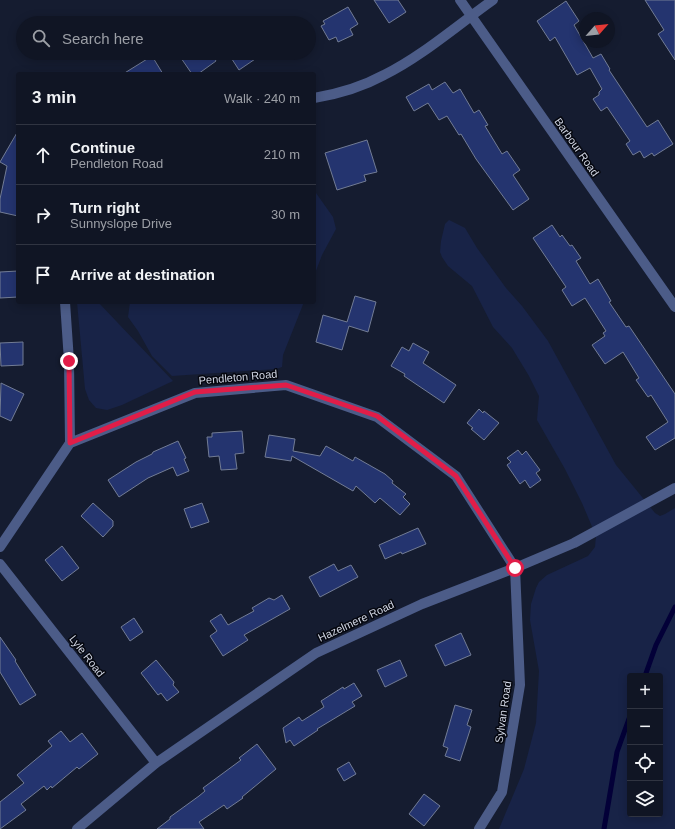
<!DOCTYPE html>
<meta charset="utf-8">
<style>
:root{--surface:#101524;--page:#1e2231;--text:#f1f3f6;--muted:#9c9fa6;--line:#303441}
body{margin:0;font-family:Helvetica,sans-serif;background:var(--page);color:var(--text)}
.controls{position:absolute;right:12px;bottom:12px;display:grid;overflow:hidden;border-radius:4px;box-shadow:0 2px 10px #0003}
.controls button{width:36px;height:36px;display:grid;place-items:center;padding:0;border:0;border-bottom:1px solid var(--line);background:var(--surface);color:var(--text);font:20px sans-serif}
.compass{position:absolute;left:579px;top:12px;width:36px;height:36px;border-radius:50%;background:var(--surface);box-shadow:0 2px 10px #0003;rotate:63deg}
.stop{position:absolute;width:12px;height:12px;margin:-9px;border:3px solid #e11d48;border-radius:50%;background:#fff}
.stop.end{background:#e11d48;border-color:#fff;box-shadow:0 1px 4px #0008}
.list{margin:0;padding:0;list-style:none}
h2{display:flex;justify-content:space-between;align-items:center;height:52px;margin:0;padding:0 16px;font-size:17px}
h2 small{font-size:13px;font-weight:400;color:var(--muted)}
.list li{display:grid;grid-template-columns:26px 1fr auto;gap:12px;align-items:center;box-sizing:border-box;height:60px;padding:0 16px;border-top:1px solid var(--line)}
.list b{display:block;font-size:15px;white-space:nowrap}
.list p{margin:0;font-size:13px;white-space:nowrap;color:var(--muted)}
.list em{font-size:13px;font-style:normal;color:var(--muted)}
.icon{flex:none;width:22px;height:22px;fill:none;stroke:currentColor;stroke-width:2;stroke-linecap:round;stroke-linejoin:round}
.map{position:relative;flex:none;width:675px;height:829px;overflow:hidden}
.search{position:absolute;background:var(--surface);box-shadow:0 2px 10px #0003;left:16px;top:16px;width:300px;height:44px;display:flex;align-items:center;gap:10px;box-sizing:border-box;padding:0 14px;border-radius:22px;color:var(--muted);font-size:15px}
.panel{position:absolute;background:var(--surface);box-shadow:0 2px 10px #0003;left:16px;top:72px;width:300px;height:232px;border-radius:4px}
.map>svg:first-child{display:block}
.green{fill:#182347;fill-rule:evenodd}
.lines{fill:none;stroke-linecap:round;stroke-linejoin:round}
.stream{stroke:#030038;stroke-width:5}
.building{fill:#24346f;stroke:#727c95}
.minor{stroke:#4c5c88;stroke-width:10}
.route{stroke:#e11d48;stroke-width:5}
.labels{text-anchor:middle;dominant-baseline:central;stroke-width:3;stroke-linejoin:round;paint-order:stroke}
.street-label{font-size:11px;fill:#d1d6e4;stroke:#05070f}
</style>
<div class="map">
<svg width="675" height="829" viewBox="0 0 675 829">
<rect width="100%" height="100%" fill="#151c30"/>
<path class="green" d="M314,184L316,193L333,217L336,229L322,255L314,276Z
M449,220L465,228L477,248L506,288L522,306L548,341L616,465L655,513L660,516L665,514L675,508V829H499L524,769L536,723L539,671L530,620L531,604L536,588L539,582L547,575L588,556L595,547L596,536L582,503L565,469L537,420L539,396L529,376L512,348L493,327L472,286L448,266L442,257L440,252L441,241L445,224ZM630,676H660V814H630Z
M77,302H98L173,381L122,405L107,410L96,408L89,400L85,389Z
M130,302H304L283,355L282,367L276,369L172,376L152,356L138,331L128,317Z"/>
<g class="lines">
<path class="stream" d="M645,676L656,645L675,607
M604,829L617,752L630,716"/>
</g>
<path class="building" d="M374,0H398L406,12L389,23Z
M645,0H675V60L658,34L664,30Z
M566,1L579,21L574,25L593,58L601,54L610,69L609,70L647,127L658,120L673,144L654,156L652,153L644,158L640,151L633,155L626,144L630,141L607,107L601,111L593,99L599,95V92L602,89L590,68L577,75L555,37L550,41L537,21Z
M348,7L358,24L350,29L353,35L338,42L336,37L329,40L321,26L325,24L323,21Z
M189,53H211L216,61L198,74H192L181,58Z
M228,53H264L239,70Z
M152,56L163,74H123Z
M445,82L453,93L460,89L474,113L479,110L488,125L485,126L502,154L507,151L520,170L513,175L529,199L513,210L476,159L461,134L459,135L447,116L439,120L428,103L414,111L406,97L429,84L432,90Z
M18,131V216L0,212V199L7,166L0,162Z
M367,140L377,172L364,175L366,181L337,190L325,153Z
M552,225L560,237L562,235L570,246L572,245L581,258L576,261L590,284L598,279L611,301L609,302L626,327L629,326L675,394V438L655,450L646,437L668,422L651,395L648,397L636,380L639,378L623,352L605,364L592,345L605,336L603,333L606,331L585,298L572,306L562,290L566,287L533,238Z
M18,271V297L0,298V272Z
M355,296L376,302L368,332L349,326L342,350L316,342L323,315L347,322Z
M23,342V365L1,366L0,343Z
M413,343L429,352L423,363L456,385L444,403L404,376L405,374L391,366L402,347L409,351Z
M1,383L24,394L11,421L0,416Z
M479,409L483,413L484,411L499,423L484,440L471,429L473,428L467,423Z
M242,431L244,453L235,454L237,469L221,470L219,456L209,457L207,437H212V433Z
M269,435L295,439L293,451L320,456L326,446L353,461L355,457L385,474L393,481L392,483L406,494L403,497L410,504L400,515L380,498L375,503L356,486L353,491L292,456L291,461L265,457Z
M178,441L186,458L184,459L189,471L177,476L173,467L148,478L119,497L108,480L136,462L152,454L153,452Z
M518,450L522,455L526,451L540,470L536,473L541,480L530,488L525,480L520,484L507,465L511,462L507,458Z
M93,503L113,521V526L103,537L81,516Z
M202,503L209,522L191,528L184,509Z
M418,528L426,544L402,554L401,552L385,559L379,545Z
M62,546L79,568L62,581L45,560Z
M334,564L338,571L351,565L358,577L320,597L309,577Z
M282,595L290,609L244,635L248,640L223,656L210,636L217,631L210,621L221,614L228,625L254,611L252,608L269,598L274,600Z
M134,618L143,632L130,641L121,627Z
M461,633L471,655L445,666L435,645Z
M0,637L16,660L15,661L36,695L20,705L0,672Z
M156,660L174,682L173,685L179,692L167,701L161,693L158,695L141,673Z
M400,660L407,676L385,687L377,670Z
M354,683L362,696L352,702L355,706L317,729L318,730L294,746L290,740L286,743L283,728L299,717L302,721L324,707L321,701L343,687L344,689Z
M455,705L472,710L467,725L471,727L460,761L445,756L448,748L443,746Z
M61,731L70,742L82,733L98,754L79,769L77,767L52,788L51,786L47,790L44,786L21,804L26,810L0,829V802L24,783L17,775L52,746L48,741Z
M257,744L276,769L242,797L243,798L227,809L224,805L199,822L204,829H157L170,819V817L199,796L205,791L203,788L241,760L239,758Z
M349,762L356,774L344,781L337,769Z
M424,794L440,806L424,826L409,814Z"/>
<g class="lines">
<path class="minor" d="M460,0L675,307
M314,98C338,94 362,87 384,75C421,57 459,24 493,0
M65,302L69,361L70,443
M0,547L70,443L195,393L286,385L377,417L456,476L515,568L520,685L502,792L479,829
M0,564L156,763
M77,829L156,763L316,653L422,604L515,568L574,543L675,488"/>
</g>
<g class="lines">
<path class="route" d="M69,361L70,443L195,392L286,385L377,416L456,476L515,568"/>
</g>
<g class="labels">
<g class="street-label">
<text transform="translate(577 147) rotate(55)">Barbour Road</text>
<text transform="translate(238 377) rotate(-5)">Pendleton Road</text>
<text transform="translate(356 621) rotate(-25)">Hazelmere Road</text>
<text transform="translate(87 656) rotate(52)">Lyle Road</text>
<text transform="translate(503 712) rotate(-82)">Sylvan Road</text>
</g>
</g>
</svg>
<div class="controls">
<button>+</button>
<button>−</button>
<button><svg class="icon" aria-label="locate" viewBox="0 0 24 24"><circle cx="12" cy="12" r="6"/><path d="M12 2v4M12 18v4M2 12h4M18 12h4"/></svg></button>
<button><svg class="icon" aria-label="layers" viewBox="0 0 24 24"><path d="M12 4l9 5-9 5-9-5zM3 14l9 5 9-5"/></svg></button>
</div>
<svg class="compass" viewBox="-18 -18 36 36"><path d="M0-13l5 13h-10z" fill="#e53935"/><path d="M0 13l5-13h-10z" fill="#9c9fa6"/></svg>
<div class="stop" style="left:515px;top:568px"></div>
<div class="stop end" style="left:69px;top:361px"></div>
<div class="search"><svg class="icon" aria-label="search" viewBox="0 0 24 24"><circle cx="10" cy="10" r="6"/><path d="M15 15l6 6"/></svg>Search here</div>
<section class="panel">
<h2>3 min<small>Walk · 240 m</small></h2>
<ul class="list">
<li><svg class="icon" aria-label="ahead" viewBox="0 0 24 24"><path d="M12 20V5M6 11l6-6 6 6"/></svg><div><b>Continue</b><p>Pendleton Road</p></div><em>210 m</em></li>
<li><svg class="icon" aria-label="right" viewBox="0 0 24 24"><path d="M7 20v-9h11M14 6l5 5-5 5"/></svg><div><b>Turn right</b><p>Sunnyslope Drive</p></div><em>30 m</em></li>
<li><svg class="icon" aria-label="arrive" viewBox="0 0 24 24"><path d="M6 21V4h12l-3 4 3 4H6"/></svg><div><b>Arrive at destination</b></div></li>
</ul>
</section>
</div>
